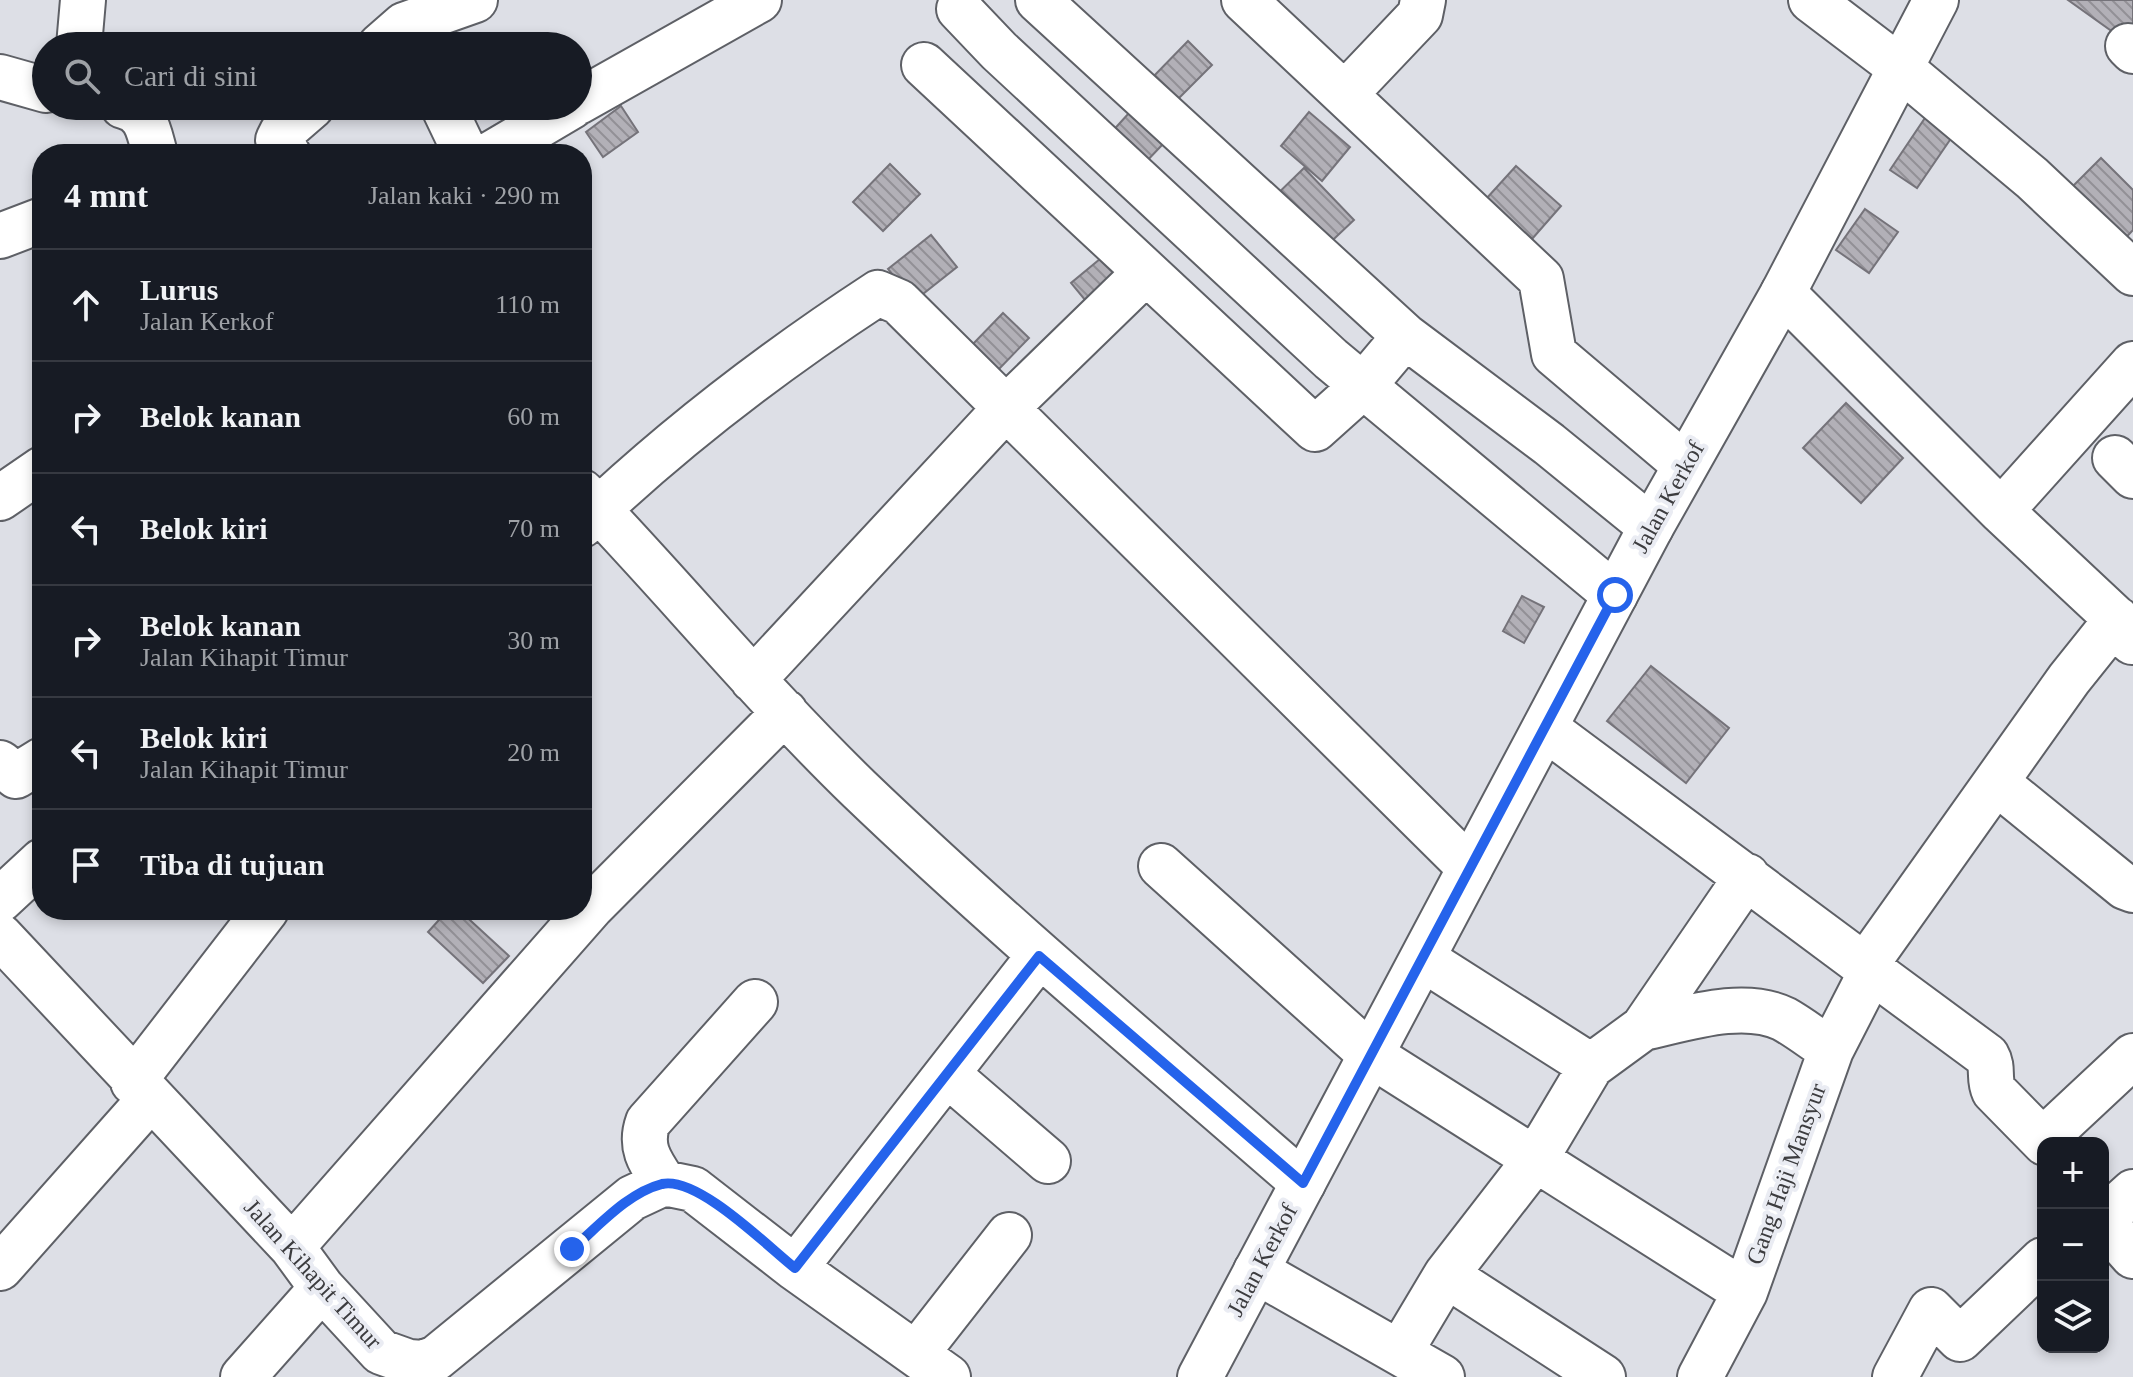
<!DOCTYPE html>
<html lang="id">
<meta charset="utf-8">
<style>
:root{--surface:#171b24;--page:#20242c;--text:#f1f3f6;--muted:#9ea1a6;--line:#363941}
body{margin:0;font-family:Georgia,serif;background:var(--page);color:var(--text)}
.controls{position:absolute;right:24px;bottom:24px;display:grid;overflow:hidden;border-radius:16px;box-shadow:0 4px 12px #0003}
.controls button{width:72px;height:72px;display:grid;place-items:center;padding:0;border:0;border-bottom:2px solid var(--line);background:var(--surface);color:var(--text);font:40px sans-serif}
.stop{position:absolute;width:24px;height:24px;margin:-18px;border:6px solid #2563eb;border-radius:50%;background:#fff}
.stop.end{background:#2563eb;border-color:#fff;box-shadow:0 2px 8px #0008}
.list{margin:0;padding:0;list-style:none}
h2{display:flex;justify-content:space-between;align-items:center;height:104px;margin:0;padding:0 32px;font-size:34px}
h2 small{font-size:26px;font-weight:400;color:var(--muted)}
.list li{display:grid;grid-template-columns:52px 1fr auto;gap:24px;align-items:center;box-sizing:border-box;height:112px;padding:0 32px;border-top:2px solid var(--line)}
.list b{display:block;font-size:30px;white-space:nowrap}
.list p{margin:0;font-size:26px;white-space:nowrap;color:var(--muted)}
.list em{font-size:26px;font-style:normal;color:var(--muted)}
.icon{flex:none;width:44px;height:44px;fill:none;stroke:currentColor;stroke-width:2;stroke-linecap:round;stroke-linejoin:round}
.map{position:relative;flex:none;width:2133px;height:1377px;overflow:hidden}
.search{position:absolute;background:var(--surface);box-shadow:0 4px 12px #0003;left:32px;top:32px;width:560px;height:88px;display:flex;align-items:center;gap:20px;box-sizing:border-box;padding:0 28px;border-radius:44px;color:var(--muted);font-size:30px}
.panel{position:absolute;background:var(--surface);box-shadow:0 4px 12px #0003;left:32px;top:144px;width:560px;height:776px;border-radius:32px}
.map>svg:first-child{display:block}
.building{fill:url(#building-back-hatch);stroke:#75737a;stroke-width:2}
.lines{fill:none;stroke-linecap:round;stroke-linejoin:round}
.minor-casing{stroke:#5e6066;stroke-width:48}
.major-casing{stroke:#5e6066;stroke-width:48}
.minor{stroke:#fff;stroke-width:44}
.major{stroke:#fff;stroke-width:44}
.route{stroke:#2563eb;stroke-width:10}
.labels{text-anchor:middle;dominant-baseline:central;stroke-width:8;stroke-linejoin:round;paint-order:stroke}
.street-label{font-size:24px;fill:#3c3c3f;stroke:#eaecf3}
</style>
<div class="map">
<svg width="2133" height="1377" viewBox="0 0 2133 1377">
<defs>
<pattern id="building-back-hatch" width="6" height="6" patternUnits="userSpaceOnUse" patternTransform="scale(2)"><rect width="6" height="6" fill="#b2b0b7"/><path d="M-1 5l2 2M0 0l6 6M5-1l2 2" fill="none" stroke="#929096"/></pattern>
</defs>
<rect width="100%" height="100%" fill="#dddfe6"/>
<path class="building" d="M2068,0H2133V33L2127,42Z
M1188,41L1212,65L1173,104L1149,81Z
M621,106L638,132L603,157L586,132Z
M1309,112L1350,147L1322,181L1281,146Z
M1129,113L1163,144L1142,166L1109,135Z
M1927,115L1954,134L1917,188L1890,170Z
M2101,158L2133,190V230L2116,248L2063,196Z
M890,164L920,194L883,231L853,202Z
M1516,166L1561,206L1532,239L1486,199Z
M1304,168L1354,220L1319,253L1269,202Z
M1865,209L1898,232L1869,273L1836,250Z
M931,235L957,267L914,301L888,269Z
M1106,254L1129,284L1095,312L1071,283Z
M1003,313L1029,338L997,371L971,346Z
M1846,403L1903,458L1861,503L1803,448Z
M1522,596L1544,607L1524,643L1503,631Z
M1651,666L1729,728L1686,783L1607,721Z
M448,910H459L509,956L483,983L428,932Z"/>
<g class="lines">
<g class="minor-casing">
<path id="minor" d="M1038,0L1405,336L1549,444L1651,527
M1244,0L1541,279L1554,354L1685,465
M1811,0L1898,66L2032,178L2133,273
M959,9L999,51L1331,359L1615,595
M79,46L83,0
M380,46L404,25L475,0
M2128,46L2133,51
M924,65L1315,429L1363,386L1405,336
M0,77L46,90
M1345,94L1420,15L1423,0
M578,102L759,0
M123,106C147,111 149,133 155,154
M443,106L466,154
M288,154L278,140L282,132L312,106
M491,154L572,106
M0,236L42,220
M1783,293L2001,511L2126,628L2132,642
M2115,458L2133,476
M582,492C676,590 762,695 859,789C1002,926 1154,1053 1303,1183
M0,498L42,469
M2001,511L2133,364
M582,525C672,439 774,361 878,293L899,302L1470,868
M753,680L1004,410L1146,272
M1545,728L1865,966
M0,763L16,776L42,760
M1997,783L2125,887L2133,890
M1161,866L1371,1055L1745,1292
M0,900L42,861
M0,936L292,1247L322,1288L381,1352L409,1362L423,1363L436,1358L632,1198L664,1183L693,1189L795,1268L948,1377
M1423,959L1591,1066
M1643,1028C1685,1019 1743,999 1784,1019C1800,1028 1815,1040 1831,1050
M947,1074L1048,1161
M133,1082L266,910
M2043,1140L2133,1056
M2045,1143L1994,1091C1988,1078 1994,1068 1987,1056L1865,966L2069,679L2117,619
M664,1183C650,1162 639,1147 648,1122L755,1002
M2103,1219L2133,1192
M2103,1222L2133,1256
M292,1247L592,906L785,712
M0,1268L150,1099
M795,1268L1039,956
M1256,1271L1442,1377
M1446,1275L1535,1160L1591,1066L1643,1028L1747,876
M1400,1352L1446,1275L1603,1377
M916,1354L1009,1235
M243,1377L322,1288
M1700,1377L1745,1292L1831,1050L1872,970
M1895,1377L1931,1310L1960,1339L2043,1260"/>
</g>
<g class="major-casing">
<path id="major" d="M1200,1377L1651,527L1783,293L1936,0"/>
</g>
<use href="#minor" class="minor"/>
<use href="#major" class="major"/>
</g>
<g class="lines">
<path class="route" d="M572,1249C598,1227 627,1193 662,1184C698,1176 767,1246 795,1268L1039,956L1303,1183L1615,595"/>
</g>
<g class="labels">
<g class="street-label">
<text transform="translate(1668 497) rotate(-61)">Jalan Kerkof</text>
<text transform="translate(1786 1174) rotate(-70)">Gang Haji Mansyur</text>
<text transform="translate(1262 1260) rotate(-62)">Jalan Kerkof</text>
<text transform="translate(313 1274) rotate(48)">Jalan Kihapit Timur</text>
</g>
</g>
</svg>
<div class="controls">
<button>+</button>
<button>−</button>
<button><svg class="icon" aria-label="layers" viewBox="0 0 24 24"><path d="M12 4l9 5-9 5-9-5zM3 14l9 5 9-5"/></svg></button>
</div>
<div class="stop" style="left:1615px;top:595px"></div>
<div class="stop end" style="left:572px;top:1249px"></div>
<div class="search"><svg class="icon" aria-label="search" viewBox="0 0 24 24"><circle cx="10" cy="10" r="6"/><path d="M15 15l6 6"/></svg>Cari di sini</div>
<section class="panel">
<h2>4 mnt<small>Jalan kaki · 290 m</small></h2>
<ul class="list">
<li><svg class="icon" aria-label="ahead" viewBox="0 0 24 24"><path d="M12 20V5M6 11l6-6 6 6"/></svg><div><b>Lurus</b><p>Jalan Kerkof</p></div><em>110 m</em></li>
<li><svg class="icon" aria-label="right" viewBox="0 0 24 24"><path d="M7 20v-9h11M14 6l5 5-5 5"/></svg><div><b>Belok kanan</b></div><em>60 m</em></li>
<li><svg class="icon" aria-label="left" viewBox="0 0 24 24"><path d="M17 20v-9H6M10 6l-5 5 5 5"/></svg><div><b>Belok kiri</b></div><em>70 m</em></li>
<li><svg class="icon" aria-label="right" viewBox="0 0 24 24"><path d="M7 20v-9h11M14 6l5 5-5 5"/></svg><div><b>Belok kanan</b><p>Jalan Kihapit Timur</p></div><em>30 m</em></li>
<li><svg class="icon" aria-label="left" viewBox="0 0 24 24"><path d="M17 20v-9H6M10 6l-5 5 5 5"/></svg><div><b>Belok kiri</b><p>Jalan Kihapit Timur</p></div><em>20 m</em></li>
<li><svg class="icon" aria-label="arrive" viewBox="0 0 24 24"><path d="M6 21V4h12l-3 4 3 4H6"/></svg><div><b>Tiba di tujuan</b></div></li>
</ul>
</section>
</div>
